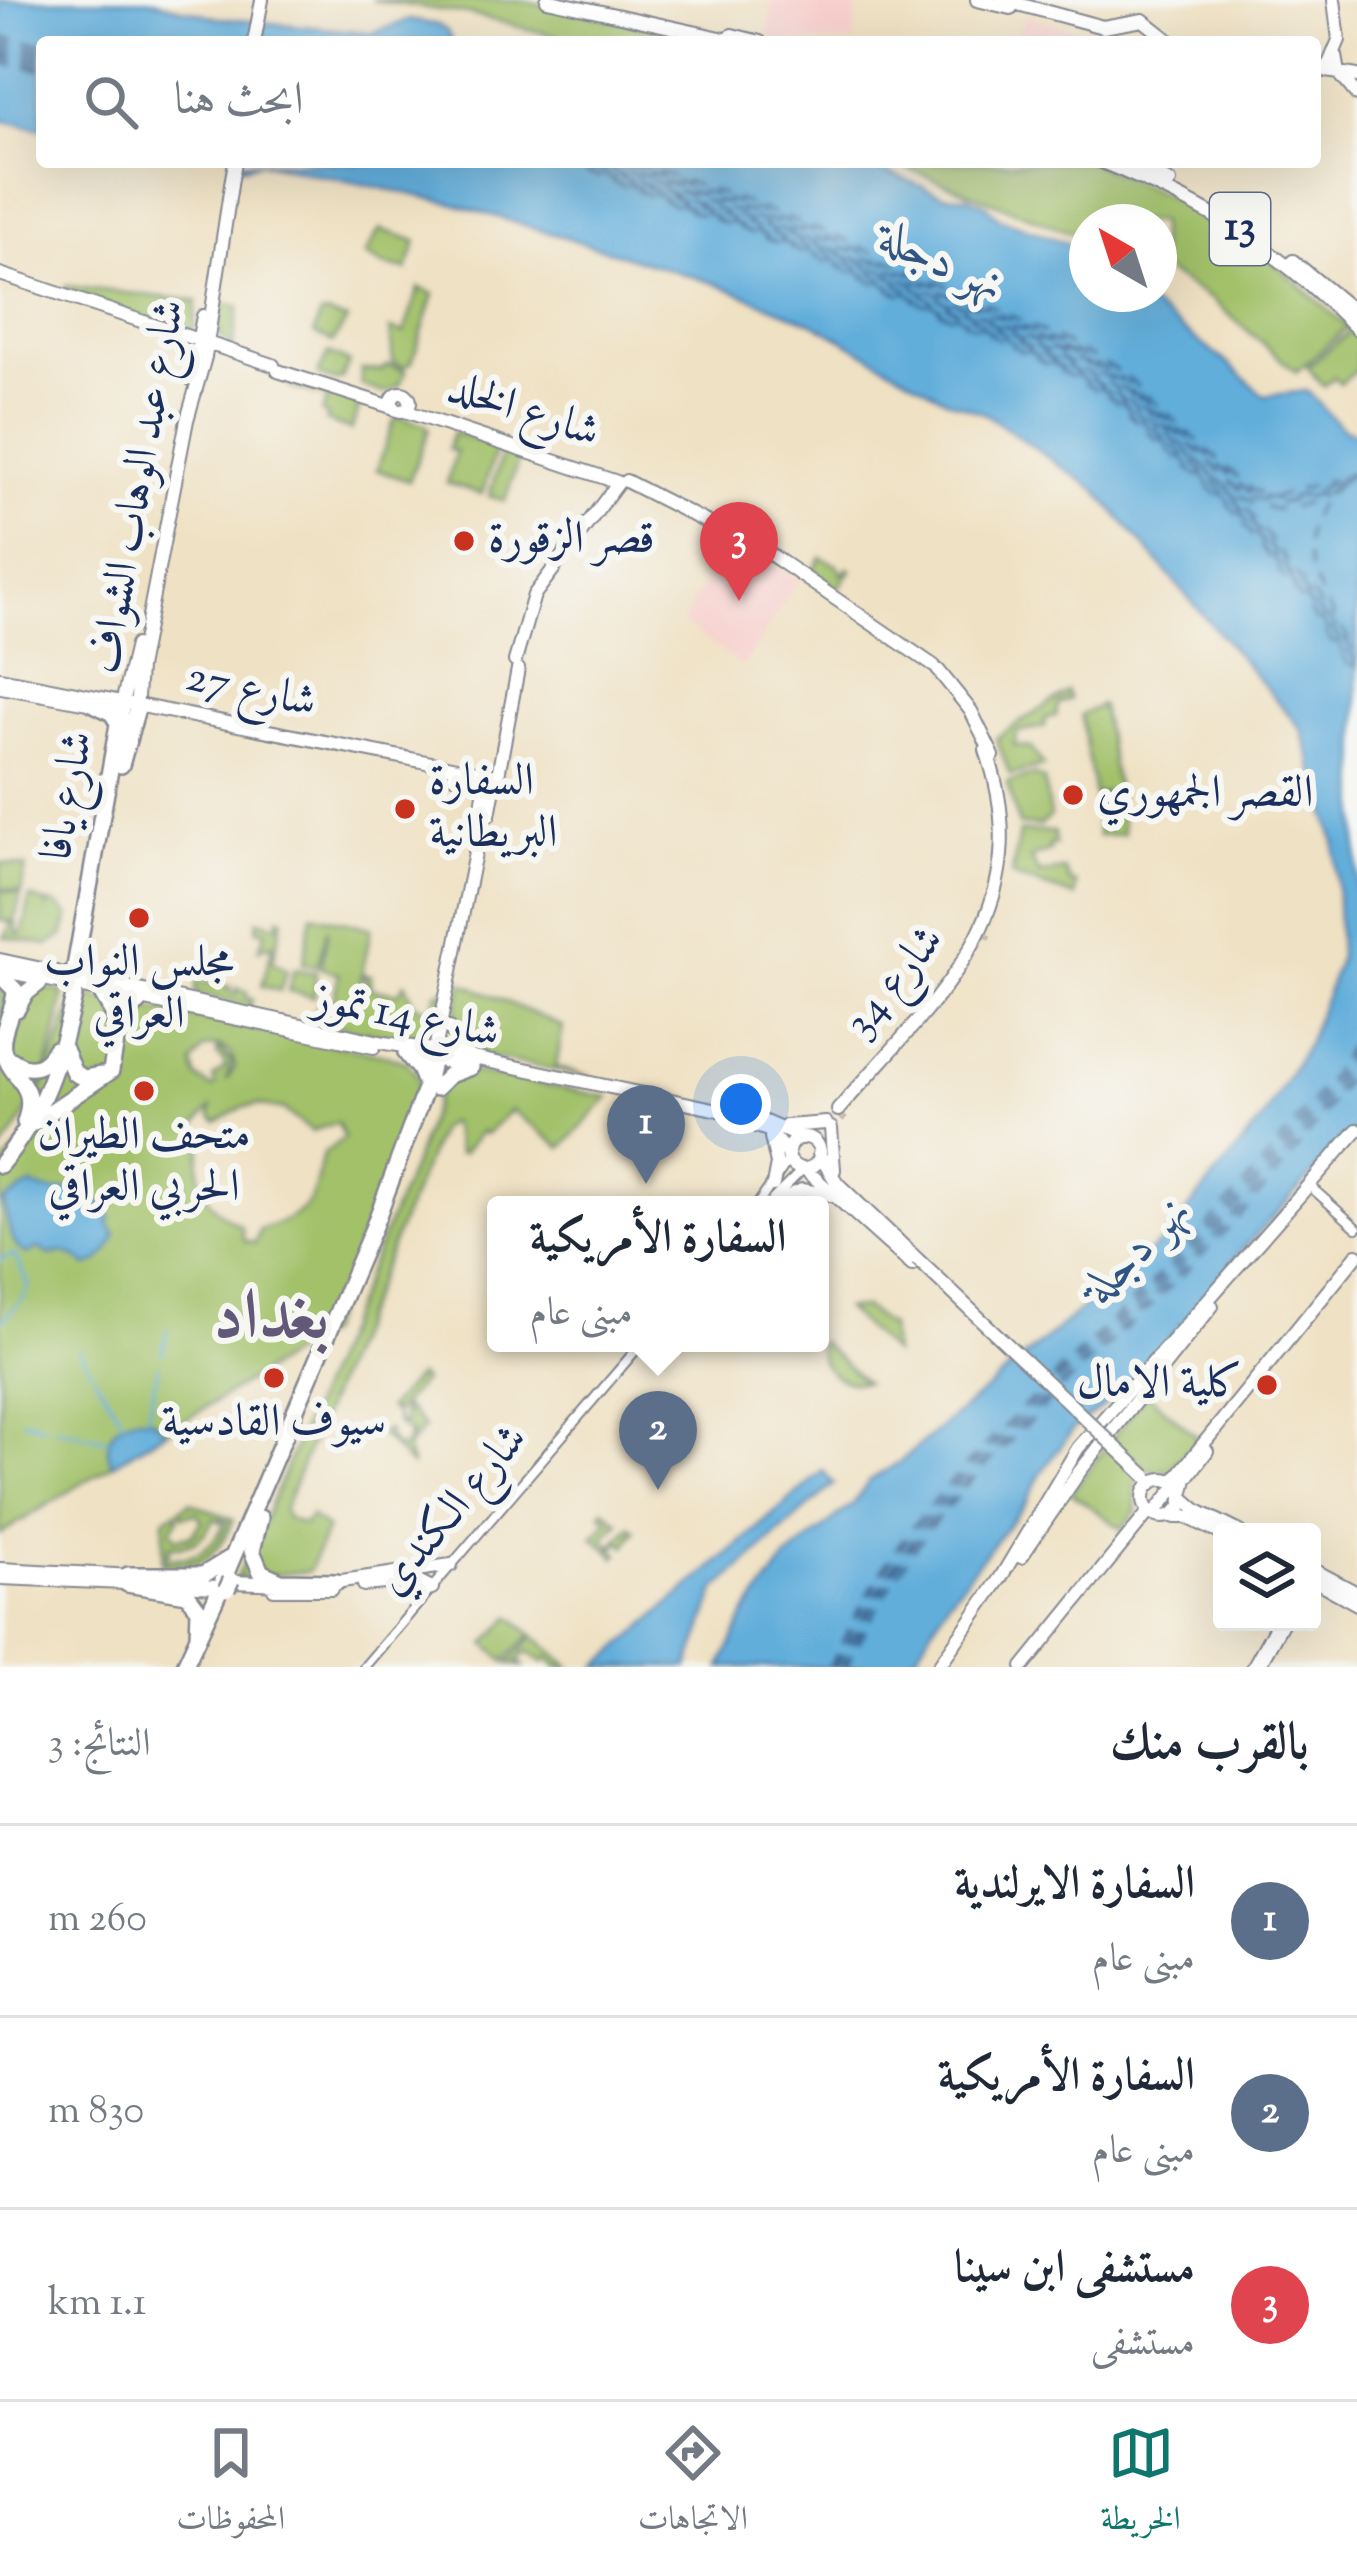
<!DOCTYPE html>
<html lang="ar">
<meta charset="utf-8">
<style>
:root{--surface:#fff;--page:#f6f6f7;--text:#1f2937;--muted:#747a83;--line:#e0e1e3;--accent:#0f766e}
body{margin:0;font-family:"Sorts Mill Goudy",Amiri,serif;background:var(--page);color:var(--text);direction:rtl}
.controls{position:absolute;right:36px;bottom:36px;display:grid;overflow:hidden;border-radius:12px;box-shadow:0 12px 48px #0002}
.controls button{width:108px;height:108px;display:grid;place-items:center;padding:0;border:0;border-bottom:3px solid var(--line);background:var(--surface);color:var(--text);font:60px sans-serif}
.compass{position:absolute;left:1069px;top:204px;width:108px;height:108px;border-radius:50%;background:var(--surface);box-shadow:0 12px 48px #0002;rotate:321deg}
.you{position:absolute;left:741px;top:1104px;width:42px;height:42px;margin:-30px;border:9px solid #fff;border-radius:50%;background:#1a73e8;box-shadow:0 0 0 18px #1a73e833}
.badge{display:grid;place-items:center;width:78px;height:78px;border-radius:50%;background:var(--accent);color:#fff;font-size:39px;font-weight:700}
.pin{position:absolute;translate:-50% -99px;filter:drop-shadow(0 3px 6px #0008)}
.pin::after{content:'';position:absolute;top:63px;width:42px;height:36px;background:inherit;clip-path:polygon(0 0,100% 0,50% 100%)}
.popup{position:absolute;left:487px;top:1196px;width:342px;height:156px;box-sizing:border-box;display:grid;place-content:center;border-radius:12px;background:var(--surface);filter:drop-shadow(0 3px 9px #0005);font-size:39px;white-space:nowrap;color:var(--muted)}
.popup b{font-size:45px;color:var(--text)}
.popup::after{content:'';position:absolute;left:50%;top:100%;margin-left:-24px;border:24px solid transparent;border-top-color:var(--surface)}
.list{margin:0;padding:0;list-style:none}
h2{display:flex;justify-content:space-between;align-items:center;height:156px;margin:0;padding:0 48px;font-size:51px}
h2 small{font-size:39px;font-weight:400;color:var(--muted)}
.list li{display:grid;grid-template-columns:78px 1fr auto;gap:36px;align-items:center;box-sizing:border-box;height:192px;padding:0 48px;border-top:3px solid var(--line)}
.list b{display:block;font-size:45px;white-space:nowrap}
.list p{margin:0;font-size:39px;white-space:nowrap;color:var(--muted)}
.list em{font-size:39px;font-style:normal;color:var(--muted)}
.icon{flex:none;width:66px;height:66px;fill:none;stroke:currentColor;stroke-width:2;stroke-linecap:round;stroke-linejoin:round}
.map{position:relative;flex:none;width:1357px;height:1667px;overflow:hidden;direction:ltr}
.search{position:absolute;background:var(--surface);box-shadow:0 12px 48px #0002;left:36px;right:36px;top:36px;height:132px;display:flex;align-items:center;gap:30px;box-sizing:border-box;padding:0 42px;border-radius:12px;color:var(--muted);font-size:45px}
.sheet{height:732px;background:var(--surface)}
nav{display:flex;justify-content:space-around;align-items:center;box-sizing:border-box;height:168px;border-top:3px solid var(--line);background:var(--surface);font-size:33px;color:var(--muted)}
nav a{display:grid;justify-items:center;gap:6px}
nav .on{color:var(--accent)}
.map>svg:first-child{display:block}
.built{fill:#f7d0cd}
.green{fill:#a2c169;stroke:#5e7864;stroke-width:3;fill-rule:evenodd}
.water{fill:#62aedb;stroke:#3e6e9c;stroke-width:3}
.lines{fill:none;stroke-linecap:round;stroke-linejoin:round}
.stream{stroke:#62aedb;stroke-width:3}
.ferry{stroke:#305584;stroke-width:3;stroke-dasharray:15 12;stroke-linecap:butt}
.major-tunnel{stroke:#c5bdaf;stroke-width:12;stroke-dasharray:12 6;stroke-linecap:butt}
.minor-casing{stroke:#858890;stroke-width:12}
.major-casing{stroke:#858890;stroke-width:16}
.highway-casing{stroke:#858890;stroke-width:20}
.minor{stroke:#fff;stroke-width:8}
.major{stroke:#fff;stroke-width:12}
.highway{stroke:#fff;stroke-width:15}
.major-bridge-casing{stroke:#858890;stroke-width:16;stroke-linecap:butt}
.highway-bridge-casing{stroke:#858890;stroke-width:20;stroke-linecap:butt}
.major-bridge{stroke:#fff;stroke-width:12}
.highway-bridge{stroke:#fff;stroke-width:15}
.poi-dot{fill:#c8321e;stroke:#f6f6f2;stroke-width:4.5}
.labels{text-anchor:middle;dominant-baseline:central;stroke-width:12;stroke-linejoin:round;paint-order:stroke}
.shield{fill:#f6f6f2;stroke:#5d6b8a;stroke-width:3}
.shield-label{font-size:42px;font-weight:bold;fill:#1b2f5e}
.street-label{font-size:45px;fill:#1b2f5e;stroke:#f6f6f2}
.poi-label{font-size:45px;fill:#1b2f5e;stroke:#f6f6f2;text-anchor:start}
.water-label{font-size:48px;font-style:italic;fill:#305584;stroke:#f6f6f2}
.town-label{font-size:69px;font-weight:bold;fill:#615977;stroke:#f6f6f2}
</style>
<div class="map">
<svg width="1357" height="1667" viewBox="0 0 1357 1667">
<rect width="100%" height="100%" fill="#f6f6f2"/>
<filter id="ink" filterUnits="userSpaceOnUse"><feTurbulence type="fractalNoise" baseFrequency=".00833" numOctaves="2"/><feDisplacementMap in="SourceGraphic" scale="24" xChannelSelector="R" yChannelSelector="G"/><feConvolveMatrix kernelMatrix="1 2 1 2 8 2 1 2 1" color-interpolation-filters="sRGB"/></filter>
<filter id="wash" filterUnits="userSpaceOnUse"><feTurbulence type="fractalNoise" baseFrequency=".004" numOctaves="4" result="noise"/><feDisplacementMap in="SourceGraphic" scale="48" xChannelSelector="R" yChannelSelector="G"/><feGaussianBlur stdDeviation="2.7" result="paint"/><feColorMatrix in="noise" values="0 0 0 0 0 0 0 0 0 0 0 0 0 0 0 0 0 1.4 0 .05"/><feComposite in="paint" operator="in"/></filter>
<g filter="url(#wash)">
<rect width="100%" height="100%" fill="#efe1c3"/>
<path class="built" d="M773,0H857L854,42H766Z
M1026,16L1102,38L1108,42H1013Z
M727,538L798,579L743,667L682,623Z"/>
<path class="green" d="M371,0H522L719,42H580L468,14Z
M892,162H1090L1195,208L1278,266L1348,327L1296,372L1212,300L1159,268V222H1087V239Z
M380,229L417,241L407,270L386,266L365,255Z
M66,286L197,301L194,329L185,331L65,293Z
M419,288L434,294L412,362L405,367L393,363L390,329L404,333Z
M219,303L239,306L233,346C213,339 219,321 219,303Z
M327,314L347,320L333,342L314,334L320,315Z
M1352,330L1357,336V370L1340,384L1334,378L1323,386L1307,367Z
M328,353L349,362L342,379L335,381L318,375Z
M388,365L406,371L399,386L383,393L361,385V370H381Z
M291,378L355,401L359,409L351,430L326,421L328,416L322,413L328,397L289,387Z
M399,417L425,424L429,429L409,481L377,470L394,420Z
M453,432L497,446L482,494L447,483L456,452L448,449Z
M504,448L519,458L505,501L489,496Z
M821,557L838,566L842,574L848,568L851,570L838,589L812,571Z
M1067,692L1070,699L1058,704L1056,716L1045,718L1044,727L1017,732L1014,745L1031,748L1044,766L1010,775L996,738Z
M1101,705L1117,791L1094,794L1081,715Z
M1033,775L1044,780L1050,817L1040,826L1019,825L1007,783Z
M1119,795L1123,834L1098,836L1094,797Z
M1019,832H1054L1055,845L1050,844V851L1031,858L1039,874L1064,870L1071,883H1076L1075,897L1012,876Z
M1,863L26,867L21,892L0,888Z
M0,890L21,894L15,920L8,921L16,923L17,934L23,932L30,897L46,903L47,908L49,903L58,905L69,916L63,936L48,945L4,937L11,927L9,922L0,920Z
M312,914L371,928L359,990L366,986L365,974L371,975L370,989L399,993L405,983L415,1005L427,1008L435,1004L436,993L445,990C443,998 443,1011 440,1019C422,1055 345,1026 315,1020L317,1006L331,1009L339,974L321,968L328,928L317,967L303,964Z
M279,917L283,918L273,962L287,970L280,991L262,986L273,944L259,949L266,931L257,929L258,920L277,925Z
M294,969L316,973L314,997L288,991Z
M0,978L64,992C55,1053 39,1104 0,1153Z
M197,981L231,987L228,990L233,994L238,993L237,988L247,991L246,998L252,999L250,1007L195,993Z
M462,982L563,1027L556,1067L591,1077L473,1054L453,1027Z
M77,994L385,1055L407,1062L419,1078L418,1088L326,1333L0,1534V1170L22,1143ZM219,1046L231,1053L235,1067L226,1081L232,1061L218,1048L217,1055L223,1060L225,1068L213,1077L216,1085L212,1088L196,1077L193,1064L204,1048ZM259,1105L284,1110L311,1131L337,1123L344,1138L323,1154C311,1205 313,1212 260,1230L255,1243L244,1241L241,1226C207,1209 190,1179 204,1141L194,1128L211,1108V1117L217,1122L243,1107Z
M469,1071L609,1097L562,1148L511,1110L486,1134L480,1132L463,1153H458L450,1122L439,1129L283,1511L288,1519L304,1525L310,1516L327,1529L309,1571L235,1579L253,1546L414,1162L440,1088Z
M864,1308L889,1326L893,1354L845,1309Z
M820,1341L865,1382C838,1385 815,1367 820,1341Z
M417,1376L423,1381L402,1404L407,1409L404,1414L409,1410L424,1428L406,1449L412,1467L380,1434L388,1430L389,1439L396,1447H405L408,1434L411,1440V1433L398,1425L395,1415L399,1424L405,1422L401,1407L394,1413L388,1408Z
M1146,1393L1199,1438L1169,1470L1147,1471L1135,1483L1137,1511L1122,1529L1071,1493Z
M190,1502L224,1516L221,1522L213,1519C204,1539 192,1547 170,1546L169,1554H163L164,1519L176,1512L179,1518L171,1529L176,1538L192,1535L202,1521L197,1513L183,1516L179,1510Z
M604,1509L619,1522L604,1538L612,1546L631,1526L635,1530L626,1546L620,1541L614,1548L619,1554L616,1557L610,1551L612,1547L608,1550L593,1537L608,1520L601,1513Z
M228,1517L233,1520C215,1558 205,1567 162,1564V1558C197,1560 213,1549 228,1517Z
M511,1616L532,1634L504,1661L486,1644Z
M534,1636L570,1667H557L549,1657L544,1662L527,1652L518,1662L526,1667L508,1663Z"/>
<path class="water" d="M0,0H149L219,18L372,33L409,20L438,25L447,31L452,42H42V129L0,120Z
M230,162L866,164L944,195L969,197L986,205L999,218L1085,250L1087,294H1135L1230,365L1264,396L1307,391L1342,428L1357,433V1127L1234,1259L1177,1330L1102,1407L1075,1427L1040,1474L1027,1502L949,1599L909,1667H721L745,1615L786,1559L853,1504L870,1480L901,1461L1162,1241L1263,1119L1308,1042L1339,959L1335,842L1302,730L1096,490L986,414L949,401L815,324L717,284L452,203L260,162L246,166Z
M32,1185C70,1206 74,1165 111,1218L109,1224L116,1235C109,1251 104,1261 87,1266C76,1256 64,1249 50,1255L39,1248L27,1254C7,1245 9,1220 3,1202Z
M135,1417L152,1419L166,1431L112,1464C102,1442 112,1423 135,1417Z
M823,1471L834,1484L716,1590L689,1667H597Z"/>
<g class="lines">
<path class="stream" d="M0,1260L14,1254L29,1285L23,1299L0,1322
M78,1349L91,1370
M162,1353L167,1330
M94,1375L123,1421
M147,1417L159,1364
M22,1420L45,1426
M56,1428L108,1440"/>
<path class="ferry" d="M0,37L42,43
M0,41L42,47
M0,45L42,51
M0,49L42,55
M0,53L42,59
M0,56L42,63
M0,60L42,67
M0,64L42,70
M533,162L597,176L831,263L974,326L1113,399L1233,509L1357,676
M549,162L597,173L832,260L975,323L1115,396L1236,507L1357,669
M567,162L598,169L833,256L976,319L1116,393L1238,504L1357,663
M585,162L835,252L978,316L1118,389L1241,501L1357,656
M601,162C747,216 893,267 1031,339C1060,354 1094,367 1120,386C1164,417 1217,494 1267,508C1298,516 1333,487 1357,470
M612,162L837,245L981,308L1121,382L1246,495C1286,511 1305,500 1340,480
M623,162L838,241L982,305L1123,379L1249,492C1289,509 1314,491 1350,472
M633,162L839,237L983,301L1125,375L1252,490L1272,498L1333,479
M1338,485C1275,534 1320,600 1357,650
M1052,1378C1164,1270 1279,1167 1357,1031
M1054,1381C1164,1275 1281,1173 1357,1038
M1057,1383C1166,1279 1282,1178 1357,1046
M1058,1388C1166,1285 1283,1184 1357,1054
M1063,1388C1168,1288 1285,1189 1357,1061
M829,1667C852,1622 874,1577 904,1537C946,1482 997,1434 1045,1385
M833,1667C856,1623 877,1578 908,1538C949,1484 999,1437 1047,1388
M837,1667C859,1626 879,1585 907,1547C948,1489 1002,1440 1051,1390
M842,1667C863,1625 884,1583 912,1546C953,1491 1004,1444 1051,1395
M846,1667C866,1628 886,1590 911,1554C952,1495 1007,1446 1056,1395"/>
</g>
</g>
<g filter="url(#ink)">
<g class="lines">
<path class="major-tunnel" d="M984,937L986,933
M839,1119L843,1114"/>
<g class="minor-casing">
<path id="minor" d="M1313,1189L1357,1228
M772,1200L803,1169
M757,1205L789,1159
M364,1667L642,1343
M1251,1667L1276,1622
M1260,1667L1285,1622"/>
</g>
<g class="major-casing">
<path id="major" d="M547,0L739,42
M977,0L1011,8
M1003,0L1103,27L1143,20L1171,42
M732,35L760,42
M254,42L262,0
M1336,56L1339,73L1357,95
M1315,69L1357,76
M1326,71L1339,40L1334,0
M1102,162C1209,206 1275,247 1357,329
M1126,162L1170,182
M231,184L235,162
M1293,261L1357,314
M0,274L273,365
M278,371L395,408
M191,379L203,316
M392 402a9 9 0 1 1 18 0a9 9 0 1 1-18 0Z
M405,411L617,482
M626,481L773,556L934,666
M515,661L534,595L618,483
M938,670L971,711L993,756
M0,678L487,774
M1,687L99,705
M121,708L136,645
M136,712L139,668L165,533L187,420L205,357L231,185
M498,775L518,669
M454,776L484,783
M489,815L494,788
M0,960L385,1043L445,1052L756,1118L802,1138
M0,970L374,1047
M449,1028L468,1055
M435,1050L478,838L485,785
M406,1053L468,1067
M838,1110C935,998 1043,914 986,750
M753,1125L768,1130L788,1154
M786,1126L826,1123
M831,1128L834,1170
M771,1137L777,1164L773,1185
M788 1153a16 16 0 1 1 32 0a16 16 0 1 1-32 0Z
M819,1154L837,1183L917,1259
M805,1169L912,1265
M770,1205L802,1190L831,1195
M1144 1498a19 19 0 1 1 38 0a19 19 0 1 1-38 0Z
M1174,1480L1357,1255
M1182,1495L1186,1479L1207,1451
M1183,1498L1198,1511L1240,1532
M1157,1510L1174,1489
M1175,1517H1187L1222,1534
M1021,1557L1080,1471L1212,1306
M0,1569L134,1576
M1312,1569L1357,1593
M0,1578L125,1583
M1312,1579L1357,1604
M234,1582L283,1584
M328,1583L451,1565
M163,1584L216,1587
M364,1585L416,1580L432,1588
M274,1589H332
M938,1667L1001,1577L1078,1448L1357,1130
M1023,1667L1147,1514"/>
</g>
<g class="highway-casing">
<path id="highway" d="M92,703L112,713L118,723
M121,765L136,712
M75,967L121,708
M0,975L15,990C15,1010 0,1030 3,1049C10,1081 39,1082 25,1122
M103,996L113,1013L114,1026
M17,1009L25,994L39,983
M64,1049L74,1073L84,1078L100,1075
M406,1053L419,1069L426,1086
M12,1060C29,1073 45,1068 55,1049
M436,1088L449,1075L471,1067
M34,1123L111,1071L120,1017L139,1003
M0,1165C43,1115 60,1060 74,996
M260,1518L252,1551L261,1572L281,1581L337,1582
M128,1575H203L229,1559
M223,1580L374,1226L426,1087L435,1050
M127,1584L187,1594L199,1610L198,1636
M184,1667L220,1589"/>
</g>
<use href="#minor" class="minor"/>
<use href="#major" class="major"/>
<use href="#highway" class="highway"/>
<g class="major-bridge-casing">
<path id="major-bridge" d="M917,1259L1146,1476"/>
</g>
<g class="highway-bridge-casing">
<path id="highway-bridge" d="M227,1589L231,1580"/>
</g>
<use href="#major-bridge" class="major-bridge"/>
<use href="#highway-bridge" class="highway-bridge"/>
</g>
</g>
<g class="poi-dot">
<circle cx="464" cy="541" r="12"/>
<circle cx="1073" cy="795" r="12"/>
<circle cx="405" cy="809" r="12"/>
<circle cx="139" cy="918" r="12"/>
<circle cx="144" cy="1091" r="12"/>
<circle cx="274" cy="1378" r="12"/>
<circle cx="1267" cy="1385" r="12"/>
</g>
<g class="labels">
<rect class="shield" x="1210" y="193" width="60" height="72" rx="9"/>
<g class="shield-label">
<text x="1240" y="229">13</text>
</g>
<g class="street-label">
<text transform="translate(523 412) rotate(18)">شارع الخلد</text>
<text transform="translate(140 487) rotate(-80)">شارع عبد الوهاب الشواف</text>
<text transform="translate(251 692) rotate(12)">شارع 27</text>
<text transform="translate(70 796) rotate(-80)">شارع يافا</text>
<text transform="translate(896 983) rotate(-51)">شارع 34</text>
<text transform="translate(406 1018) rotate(11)">شارع 14 تموز</text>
<text transform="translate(454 1511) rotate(-50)">شارع الكندي</text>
</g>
<g class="poi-label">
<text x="488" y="541">قصر الزقورة</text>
<text x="429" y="783">السفارة<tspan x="429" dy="52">البريطانية</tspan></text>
<text x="1097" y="795">القصر الجمهوري</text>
<text x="139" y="964" text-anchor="middle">مجلس النواب<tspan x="139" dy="52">العراقي</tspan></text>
<text x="144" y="1137" text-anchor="middle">متحف الطيران<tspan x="144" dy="52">الحربي العراقي</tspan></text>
<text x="1243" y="1385" text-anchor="end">كلية الامال</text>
<text x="274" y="1424" text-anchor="middle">سيوف القادسية</text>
</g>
<g class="water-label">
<text transform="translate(941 264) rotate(24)">نهر دجلة</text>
<text transform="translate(1139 1251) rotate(-46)">نهر دجلة</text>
</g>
<g class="town-label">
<text x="271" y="1320">بغداد</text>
</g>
</g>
</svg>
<div class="controls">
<button><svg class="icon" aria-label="layers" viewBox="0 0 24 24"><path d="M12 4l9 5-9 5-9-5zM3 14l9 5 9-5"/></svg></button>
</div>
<svg class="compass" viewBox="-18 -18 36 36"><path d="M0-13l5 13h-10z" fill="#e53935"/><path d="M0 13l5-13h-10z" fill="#747a83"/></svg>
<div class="you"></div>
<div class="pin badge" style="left:646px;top:1184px;background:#5c6f8a">1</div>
<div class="pin badge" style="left:658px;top:1490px;background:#5c6f8a">2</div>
<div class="popup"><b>السفارة الأمريكية</b>مبنى عام</div>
<div class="pin badge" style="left:739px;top:601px;background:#e0444e">3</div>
<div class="search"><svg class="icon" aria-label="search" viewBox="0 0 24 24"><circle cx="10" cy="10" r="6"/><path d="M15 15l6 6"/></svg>ابحث هنا</div>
</div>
<section class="sheet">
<h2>بالقرب منك<small>النتائج: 3</small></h2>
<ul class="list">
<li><span class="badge" style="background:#5c6f8a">1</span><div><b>السفارة الايرلندية</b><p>مبنى عام</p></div><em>260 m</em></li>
<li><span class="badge" style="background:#5c6f8a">2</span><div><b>السفارة الأمريكية</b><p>مبنى عام</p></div><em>830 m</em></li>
<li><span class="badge" style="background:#e0444e">3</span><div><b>مستشفى ابن سينا</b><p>مستشفى</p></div><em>1.1 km</em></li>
</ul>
</section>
<nav>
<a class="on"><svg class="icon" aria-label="map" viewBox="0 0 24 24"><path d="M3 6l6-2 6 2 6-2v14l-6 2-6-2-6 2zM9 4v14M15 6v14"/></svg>الخريطة</a>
<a><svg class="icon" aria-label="directions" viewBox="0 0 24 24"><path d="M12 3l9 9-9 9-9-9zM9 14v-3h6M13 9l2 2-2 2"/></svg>الاتجاهات</a>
<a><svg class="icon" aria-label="saved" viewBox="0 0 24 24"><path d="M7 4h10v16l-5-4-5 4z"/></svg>المحفوظات</a>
</nav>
